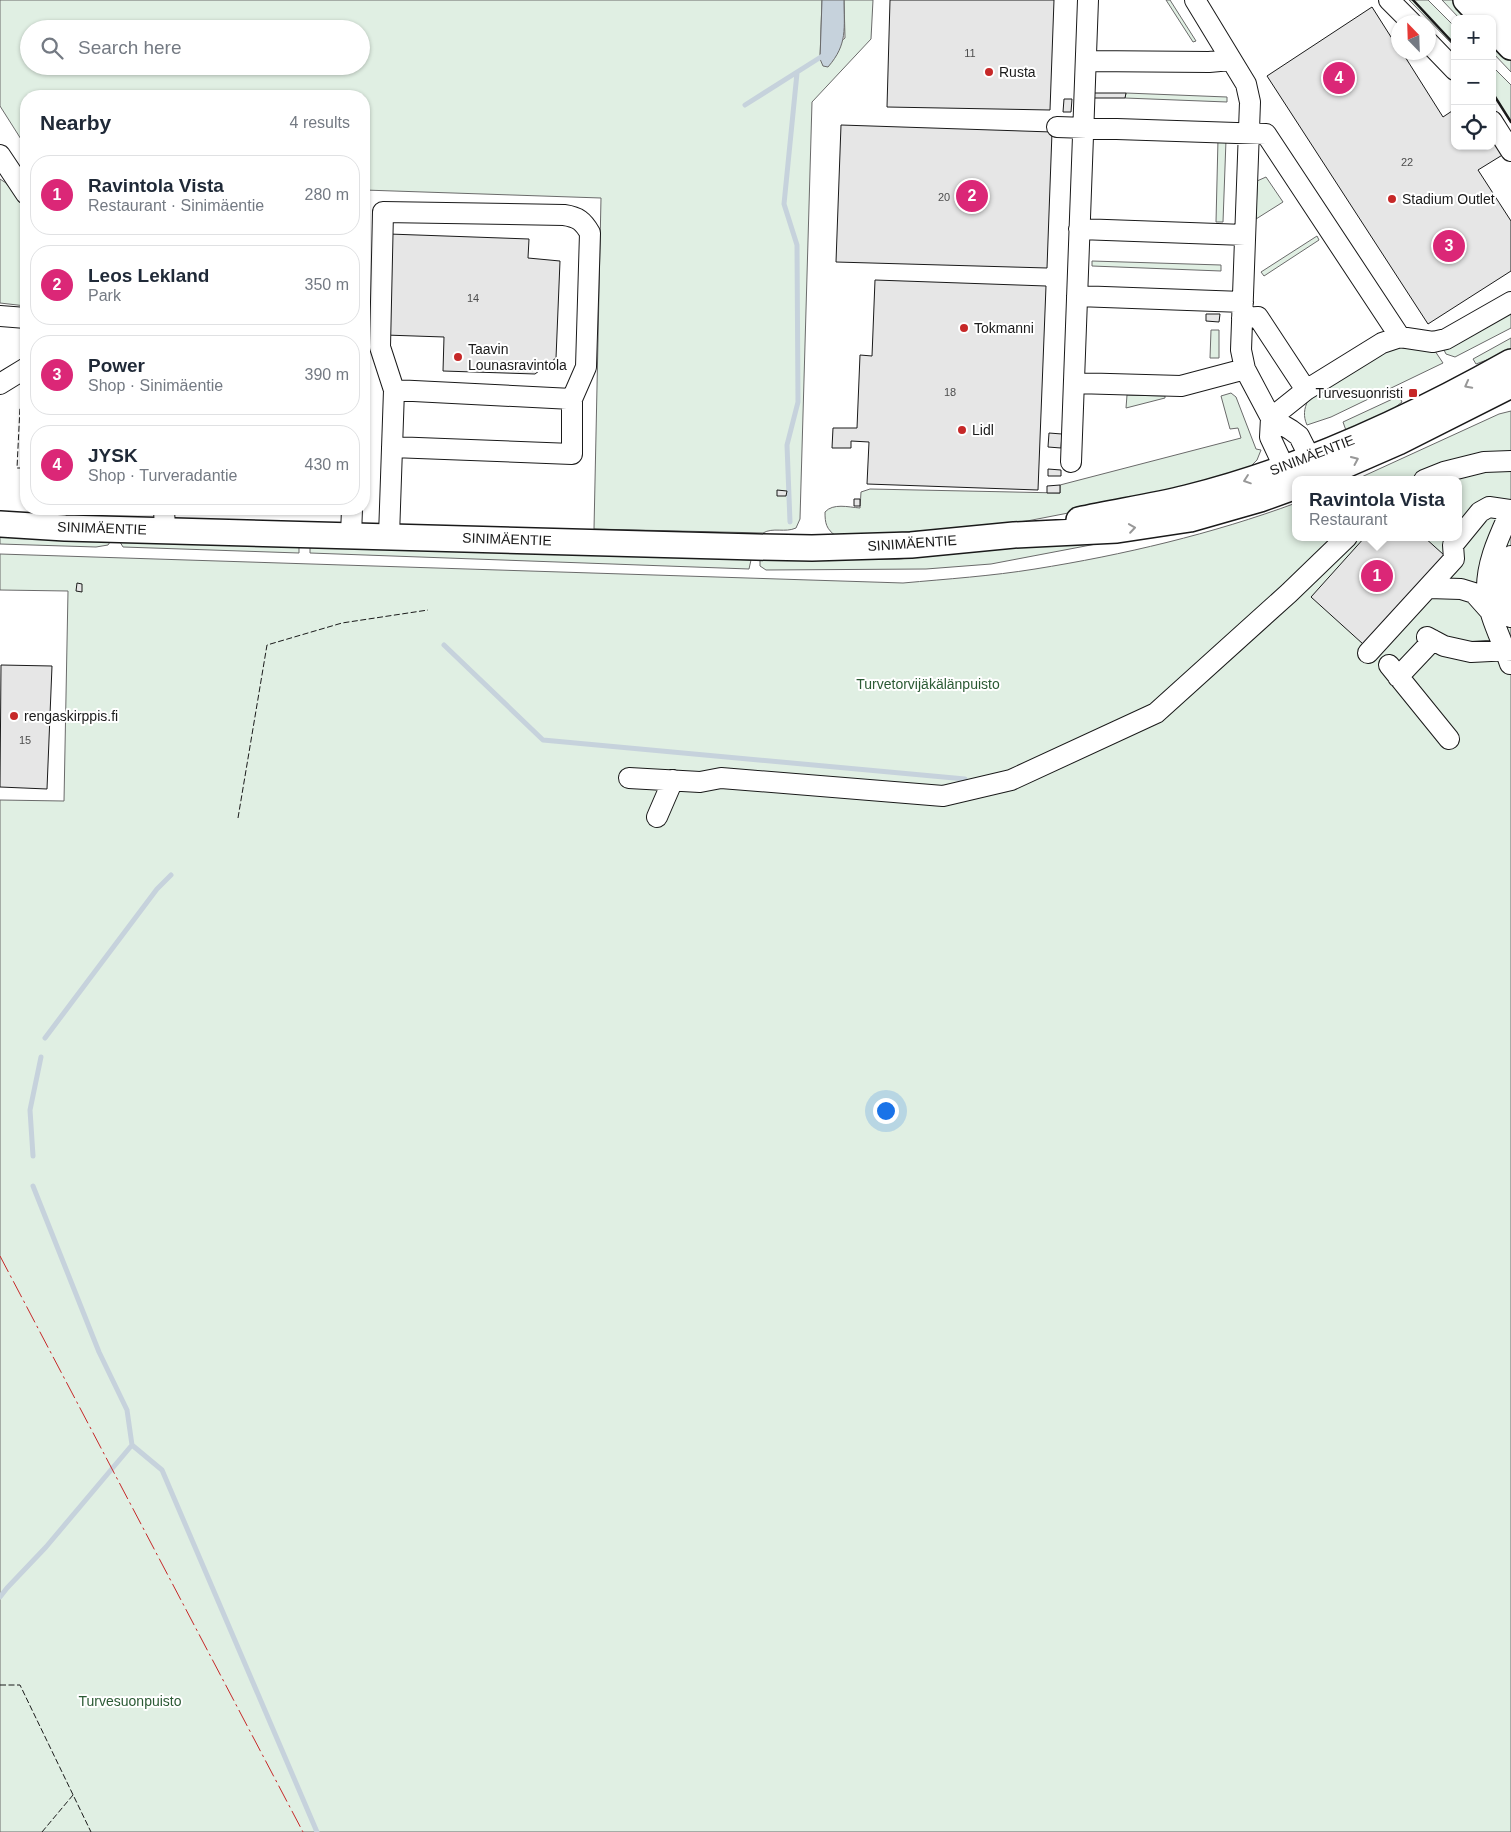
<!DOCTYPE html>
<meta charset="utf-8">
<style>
:root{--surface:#fff;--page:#f2f2f3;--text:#1f2937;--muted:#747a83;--line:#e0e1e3;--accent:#db2777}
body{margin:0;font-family:Arial,sans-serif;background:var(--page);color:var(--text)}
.controls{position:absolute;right:15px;top:15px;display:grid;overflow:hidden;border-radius:10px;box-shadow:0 1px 4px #0004}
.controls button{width:45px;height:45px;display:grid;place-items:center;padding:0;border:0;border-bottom:1px solid var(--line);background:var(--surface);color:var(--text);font:25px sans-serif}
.compass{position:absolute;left:1391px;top:15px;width:45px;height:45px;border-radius:50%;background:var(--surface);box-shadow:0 1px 4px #0004;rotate:337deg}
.you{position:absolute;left:885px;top:1110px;width:18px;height:18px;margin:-12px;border:4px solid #fff;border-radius:50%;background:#1a73e8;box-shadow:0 0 0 8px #1a73e833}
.badge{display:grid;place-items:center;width:32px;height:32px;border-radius:50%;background:var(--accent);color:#fff;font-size:16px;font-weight:700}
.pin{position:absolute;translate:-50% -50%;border:2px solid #fff;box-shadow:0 1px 5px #0006}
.popup{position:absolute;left:1292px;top:476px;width:170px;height:65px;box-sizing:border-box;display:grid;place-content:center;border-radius:10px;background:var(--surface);filter:drop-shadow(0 1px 4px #0005);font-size:16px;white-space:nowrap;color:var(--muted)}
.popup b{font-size:19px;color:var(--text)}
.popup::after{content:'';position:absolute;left:50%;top:100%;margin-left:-10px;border:10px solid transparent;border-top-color:var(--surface)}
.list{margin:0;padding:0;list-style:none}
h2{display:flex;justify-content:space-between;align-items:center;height:65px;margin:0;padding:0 20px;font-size:21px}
h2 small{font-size:16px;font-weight:400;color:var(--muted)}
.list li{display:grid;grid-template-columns:32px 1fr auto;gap:15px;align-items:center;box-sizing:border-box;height:80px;margin:0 10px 10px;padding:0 10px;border:1px solid var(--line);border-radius:20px}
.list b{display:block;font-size:19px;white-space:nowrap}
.list p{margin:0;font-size:16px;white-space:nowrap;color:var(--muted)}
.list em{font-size:16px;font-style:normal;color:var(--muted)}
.icon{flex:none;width:28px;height:28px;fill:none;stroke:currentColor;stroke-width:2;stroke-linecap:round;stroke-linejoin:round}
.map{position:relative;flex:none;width:1511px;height:1832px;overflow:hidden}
.search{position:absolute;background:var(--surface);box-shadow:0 1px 4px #0004;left:20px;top:20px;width:350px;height:55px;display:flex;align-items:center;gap:12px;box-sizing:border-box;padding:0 18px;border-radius:28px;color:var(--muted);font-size:19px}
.panel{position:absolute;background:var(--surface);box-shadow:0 1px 4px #0004;left:20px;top:90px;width:350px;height:425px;border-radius:20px}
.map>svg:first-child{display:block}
.green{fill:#e0efe3;stroke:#6a6a6a;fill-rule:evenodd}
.water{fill:#c6d2dc;stroke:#6a6a6a}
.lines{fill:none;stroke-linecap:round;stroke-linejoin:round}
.stream{stroke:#c6d2dc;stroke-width:5}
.building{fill:#e6e6e6;stroke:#1a1a1a}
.minor-casing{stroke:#1a1a1a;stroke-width:22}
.major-casing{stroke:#1a1a1a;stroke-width:28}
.minor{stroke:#fff;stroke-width:20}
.major{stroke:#fff;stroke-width:25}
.fence{stroke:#1a1a1a;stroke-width:1;stroke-dasharray:6 2.5;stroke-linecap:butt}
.wall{stroke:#1a1a1a;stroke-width:2.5}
.power{stroke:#c62828;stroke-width:1;stroke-dasharray:18 4 2.5 4;stroke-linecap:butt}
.oneway{stroke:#989898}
.poi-dot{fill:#c62828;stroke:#fff;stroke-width:2}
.labels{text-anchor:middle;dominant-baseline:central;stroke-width:4;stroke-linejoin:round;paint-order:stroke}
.number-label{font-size:11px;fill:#4d4d4d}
.poi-label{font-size:14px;fill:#1a1a1a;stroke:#fff;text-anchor:start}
.street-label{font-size:14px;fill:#1a1a1a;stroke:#fff}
.park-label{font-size:14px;fill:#2b5a34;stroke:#fff}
</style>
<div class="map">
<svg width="1511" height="1832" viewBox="0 0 1511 1832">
<rect width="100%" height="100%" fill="#fff"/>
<path class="green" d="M0,0H822L820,59L845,38L844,0H873L871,39L812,102L800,519L796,528C785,533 773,527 763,533L594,529L601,198L364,190V96H26V147L0,106ZM29,29H361V66H29Z
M1166,0H1170L1196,41L1193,42Z
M1409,0H1428L1455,27V47Z
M1442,0H1458L1476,19H1460Z
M1492,36L1511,55V72L1492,52Z
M1492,66L1511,85V122L1492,92Z
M1126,93L1227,97V102L1125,98Z
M1218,139L1226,140L1223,222H1216Z
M1266,177L1283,202L1256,219L1257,181Z
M0,179L6,183L26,207V306L0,303Z
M1317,236L1319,240L1264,276L1261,272Z
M1092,261L1221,265V271L1092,266Z
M1511,313V328L1455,357L1446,354L1444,350V347Z
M1211,330H1219V358H1210Z
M1511,338V351L1476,364L1473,359Z
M1395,348H1433L1443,363L1331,417L1307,425C1303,416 1304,409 1308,400L1381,351Z
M1231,393L1236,397L1256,449L1261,450L1257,460L1248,469L1156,496L1027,521L957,529L836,536C826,529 825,523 825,512C833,503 848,507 860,508L861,492L870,489L1060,493V485L1241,438L1238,428L1230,429L1221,396Z
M1127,395L1165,396V398L1126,408Z
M1399,396L1402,402L1371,426L1348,436L1343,422Z
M1511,411V1832H0V800L64,801L68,591L0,590V554L903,583C947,579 992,576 1035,569C1123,555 1212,534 1296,503V537H1458V480H1355L1499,414Z
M0,535L68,536L110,542L108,545L96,547L0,544Z
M1138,536L991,564L926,569L766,570L760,566V560L899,559Z
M120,542L299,546V553L123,547Z
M310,546L473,547L751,560L749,569L310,553Z"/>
<path class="water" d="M822,0H844C844,28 848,44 828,67L823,66L820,59Z"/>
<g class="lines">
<path class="stream" d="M745,105L824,55
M790,522L787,445L798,402L797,245L784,204L797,73
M444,645L543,740L965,779
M45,1038L157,889L171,875
M33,1156L30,1110L41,1057
M132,1445L162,1470L317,1832
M0,1597L7,1588L46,1547L132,1445L127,1410L99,1352L33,1186"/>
</g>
<path class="building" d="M890,0H1054L1050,110L887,107Z
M1372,7L1398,48V52H1402L1443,117L1455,109V146H1492V136L1504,154L1478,170L1511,221V271L1428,324L1267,76Z
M1093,93H1126L1125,98H1093Z
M1064,99H1072L1071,112H1063Z
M841,125L1052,132L1047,268L836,262Z
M389,234L529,239L528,258L560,261L556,358L535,374L443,371L444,337L385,335Z
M875,280L1046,286L1038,490L867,484L869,442L851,441V448H832L833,428H857L860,355L872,356Z
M1206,314H1220L1219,322L1206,321Z
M1049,433L1062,434L1061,448L1048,447Z
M1048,469L1061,470V476H1048Z
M1060,485V493H1047V486Z
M777,490L787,491L786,496H777Z
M854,499H860V506H854Z
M1365,537H1424L1444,555L1363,644L1311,597Z
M77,583L82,584V592L76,591Z
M1,665L52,666L47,789L0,787Z"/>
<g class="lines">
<g class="minor-casing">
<path id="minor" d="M1195,0L1246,84L1250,102L1241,350L1245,369L1271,418L1291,430L1299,436L1310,458L1305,473
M1389,0L1411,22
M1428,42L1455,70
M1086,61L1209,62L1231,60
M1492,121L1511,151
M1057,127L1266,134L1400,337
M0,155L26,194
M1079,229L1245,235
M1077,296L1243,302
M0,316L26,318
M1242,318L1258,317L1306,390
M1074,383L1181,386L1245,369
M0,384L26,368
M394,390L380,347L383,212L564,215C578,217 583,221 590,233L586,367L572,399
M1071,462L1088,0
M1294,477L1284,467L1270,437L1271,418L1306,390L1382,343L1400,337L1433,342L1446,339L1511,302
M1424,480L1444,472L1484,462L1511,461
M164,509L165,530
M351,535L352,509
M389,536L394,390L572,399V454L392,447
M1511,556C1505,581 1499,593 1511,617
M1429,588L1461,589L1474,593L1490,611
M1427,637L1444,646L1471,652L1511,650
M1368,653L1454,559L1453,545L1480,512L1489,507L1511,510
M1510,664C1503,642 1487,613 1487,591C1486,562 1500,535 1511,510
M1389,665L1449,739
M1398,677L1433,640
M629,778L700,782L721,778L943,796L1011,780L1156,713L1289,593L1347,537
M657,817L673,780"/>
</g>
<g class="major-casing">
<path id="major" d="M1466,0L1484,19
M1495,0L1511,17
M1492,27L1511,47
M1311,480L1398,442L1511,385
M1079,520C1115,512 1151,507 1187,498C1300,470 1410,419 1511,362
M0,524L65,528L756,547L812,548L911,545L1014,535L1117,530L1190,519L1260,499L1296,486"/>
</g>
<use href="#minor" class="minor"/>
<use href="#major" class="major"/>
<path class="fence" d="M26,404L20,407L17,468H26
M238,818L267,645L342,623L428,610
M0,1685H20L91,1832
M42,1832L73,1795"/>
<path class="wall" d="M1413,0L1455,45
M1492,92L1511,122"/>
<path class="power" d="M0,1256L303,1832"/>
</g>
<defs><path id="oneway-chevron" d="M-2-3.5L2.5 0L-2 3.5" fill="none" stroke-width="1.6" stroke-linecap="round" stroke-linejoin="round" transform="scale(1.25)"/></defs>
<g class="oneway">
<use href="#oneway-chevron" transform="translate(1468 385) rotate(152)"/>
<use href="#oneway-chevron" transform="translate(1355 460) rotate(-24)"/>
<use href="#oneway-chevron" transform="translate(1247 480) rotate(161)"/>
<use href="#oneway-chevron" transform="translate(1132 528) rotate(-8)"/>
</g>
<g class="poi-dot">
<circle cx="989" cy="72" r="5"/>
<circle cx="1392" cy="199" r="5"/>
<circle cx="964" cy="328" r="5"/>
<circle cx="458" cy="357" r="5"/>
<rect x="1408" y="388" width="10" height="10" rx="2.5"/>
<circle cx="962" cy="430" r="5"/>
<circle cx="14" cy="716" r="5"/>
</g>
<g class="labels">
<g class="number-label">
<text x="970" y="53">11</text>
<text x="1407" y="162">22</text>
<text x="944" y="197">20</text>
<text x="473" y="298">14</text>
<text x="950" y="392">18</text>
<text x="25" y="740">15</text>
</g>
<g class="poi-label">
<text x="999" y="72">Rusta</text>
<text x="1402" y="199">Stadium Outlet</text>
<text x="974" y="328">Tokmanni</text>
<text x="468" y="349">Taavin<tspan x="468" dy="16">Lounasravintola</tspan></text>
<text x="1403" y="393" text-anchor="end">Turvesuonristi</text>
<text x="972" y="430">Lidl</text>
<text x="24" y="716">rengaskirppis.fi</text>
</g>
<g class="street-label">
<text transform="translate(1312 455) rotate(-21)">SINIMÄENTIE</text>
<text transform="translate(102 528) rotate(2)">SINIMÄENTIE</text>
<text transform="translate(507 539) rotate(2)">SINIMÄENTIE</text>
<text transform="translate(912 543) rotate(-4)">SINIMÄENTIE</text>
</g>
<g class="park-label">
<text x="928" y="684">Turvetorvijäkälänpuisto</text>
<text x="130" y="1701">Turvesuonpuisto</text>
</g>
</g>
</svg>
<div class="controls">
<button>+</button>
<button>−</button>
<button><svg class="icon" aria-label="locate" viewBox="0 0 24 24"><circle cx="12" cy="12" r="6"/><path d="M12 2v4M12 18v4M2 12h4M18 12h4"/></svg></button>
</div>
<svg class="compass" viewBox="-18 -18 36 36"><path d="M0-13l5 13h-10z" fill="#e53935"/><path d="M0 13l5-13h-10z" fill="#747a83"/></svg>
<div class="you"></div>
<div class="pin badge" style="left:1377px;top:576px">1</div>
<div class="popup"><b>Ravintola Vista</b>Restaurant</div>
<div class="pin badge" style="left:972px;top:196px">2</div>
<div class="pin badge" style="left:1449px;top:246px">3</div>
<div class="pin badge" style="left:1339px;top:78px">4</div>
<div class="search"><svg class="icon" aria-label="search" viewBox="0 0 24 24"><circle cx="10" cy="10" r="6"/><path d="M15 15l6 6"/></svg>Search here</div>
<section class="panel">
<h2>Nearby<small>4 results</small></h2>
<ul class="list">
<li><span class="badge">1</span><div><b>Ravintola Vista</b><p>Restaurant · Sinimäentie</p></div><em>280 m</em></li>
<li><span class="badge">2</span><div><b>Leos Lekland</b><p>Park</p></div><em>350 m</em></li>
<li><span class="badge">3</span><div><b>Power</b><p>Shop · Sinimäentie</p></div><em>390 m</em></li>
<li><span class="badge">4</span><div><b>JYSK</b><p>Shop · Turveradantie</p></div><em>430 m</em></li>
</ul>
</section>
</div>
